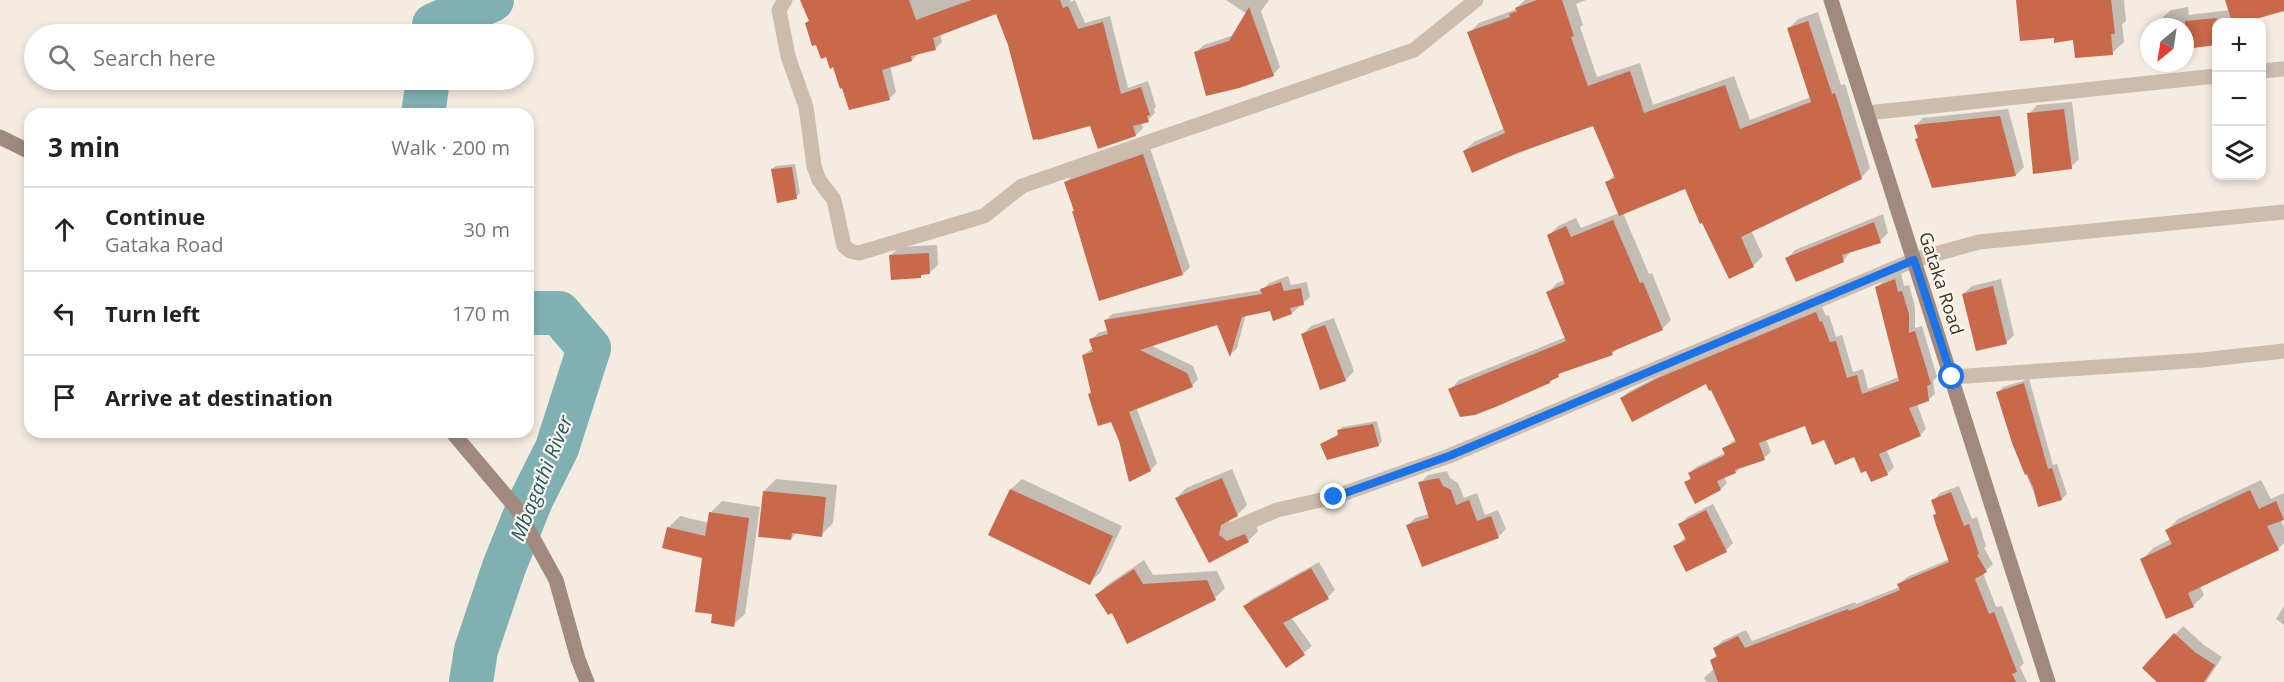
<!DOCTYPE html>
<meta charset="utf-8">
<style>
:root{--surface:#fff;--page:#f6f6f6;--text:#222;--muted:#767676;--line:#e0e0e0}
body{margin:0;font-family:"Open Sans",sans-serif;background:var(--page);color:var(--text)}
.controls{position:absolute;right:18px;top:18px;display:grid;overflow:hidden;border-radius:12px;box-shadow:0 3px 9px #0003}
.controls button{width:54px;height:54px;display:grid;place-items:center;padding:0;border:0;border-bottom:2px solid var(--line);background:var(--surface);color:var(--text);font:30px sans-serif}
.compass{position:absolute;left:2140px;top:18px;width:54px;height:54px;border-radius:50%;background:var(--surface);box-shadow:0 3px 9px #0003;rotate:210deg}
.stop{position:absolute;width:18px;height:18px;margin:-14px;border:4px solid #1a73e8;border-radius:50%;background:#fff}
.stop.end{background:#1a73e8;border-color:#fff;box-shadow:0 2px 6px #0008}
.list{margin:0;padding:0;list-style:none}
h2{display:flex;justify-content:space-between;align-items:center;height:78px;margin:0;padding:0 24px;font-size:26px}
h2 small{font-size:20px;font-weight:400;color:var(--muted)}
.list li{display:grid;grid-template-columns:39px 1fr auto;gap:18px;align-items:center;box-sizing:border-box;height:84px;padding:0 24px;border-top:2px solid var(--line)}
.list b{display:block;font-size:22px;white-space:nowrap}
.list p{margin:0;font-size:20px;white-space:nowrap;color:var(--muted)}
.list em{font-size:20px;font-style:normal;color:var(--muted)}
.icon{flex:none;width:33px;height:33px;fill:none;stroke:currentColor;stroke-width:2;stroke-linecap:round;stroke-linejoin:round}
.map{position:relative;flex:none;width:2284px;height:682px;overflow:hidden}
.search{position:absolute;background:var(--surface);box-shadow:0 3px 9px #0003;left:24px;top:24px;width:510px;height:66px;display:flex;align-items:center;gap:15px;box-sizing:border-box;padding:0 21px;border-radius:33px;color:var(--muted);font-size:22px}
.panel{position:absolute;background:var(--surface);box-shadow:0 3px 9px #0003;left:24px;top:108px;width:510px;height:330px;border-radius:18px}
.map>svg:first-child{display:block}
.shadow{fill:#0003}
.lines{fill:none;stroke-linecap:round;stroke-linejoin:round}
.river{stroke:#7fb0b2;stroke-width:44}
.building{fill:#c8694b}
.street{stroke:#cdbbac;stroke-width:15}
.secondary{stroke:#a18a7d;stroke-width:15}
.route{stroke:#1a73e8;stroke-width:8}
.labels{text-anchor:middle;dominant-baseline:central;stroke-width:4.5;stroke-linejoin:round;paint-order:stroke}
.street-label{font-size:18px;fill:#3b302b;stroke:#fbf5ee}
.water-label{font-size:20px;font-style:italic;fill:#1f5a5e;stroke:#fbf5ee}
</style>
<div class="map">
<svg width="2284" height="682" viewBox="0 0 2284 682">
<rect width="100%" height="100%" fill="#f4ebe1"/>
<path class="shadow" d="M801,0H1070V2L1075,0L1085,23L1110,16L1128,88L1148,81L1156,107L1154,109L1155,113L1148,120L1141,122L1143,128L1136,135L1091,124L1009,44L997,12L940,34L942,42L935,49L919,53L912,60L890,66L896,92L889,99L834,65L806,23L810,20Z
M1226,0H1269L1261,11L1280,67L1273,75L1196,52L1204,45L1234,35L1247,14Z
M1525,0H1586L1576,4L1583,25L1580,27L1597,77L1640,63L1653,105L1734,76L1750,120L1811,97L1789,28L1798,19L1818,12L1841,85L1845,84L1870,168L1861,178L1751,230L1763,256L1754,265L1729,277L1686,187L1623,213L1649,274L1652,273L1671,320L1662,329L1618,347L1612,354L1563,371L1550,382L1450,390L1459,380L1566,337L1548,293L1557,283L1565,280L1549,235L1558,226L1576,218L1581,228L1619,213L1607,183L1615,174L1594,124L1473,171L1464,151L1474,142L1505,128L1469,33L1479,23L1514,10Z
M2017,0H2124L2126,21L2122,24L2124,42L2112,53L2075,39L2055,36Z
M2226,0H2284V9L2253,18V22H2216L2185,48V27H2165L2163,17L2171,10L2188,7L2189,15L2230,10Z
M2072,102L2079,159L2071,167L2029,114L2037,105Z
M2008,109L2024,167L2016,175L1919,137L1915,126L1923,118Z
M1150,148L1190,267L1183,274L1066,182L1073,175Z
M795,164L800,193L796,197L772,169L776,166Z
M1883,214L1888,233L1880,241L1851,251L1843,261L1787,258L1795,250Z
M937,245L938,265L929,273H924L920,277L891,255L899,247Z
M1901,273L1904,286L1909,285L1915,307V328L1922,326L1937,377L1933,381L1935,394L1928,400L1917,404L1926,429L1920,435L1886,449L1894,467L1887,474L1867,469L1855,455L1806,424L1766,439L1771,452L1764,458L1741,467L1736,472L1724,477L1727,483L1721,489L1686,483L1691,477L1690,473L1696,467L1725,453L1724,448L1736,439L1707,382L1622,398L1628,392L1666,372L1822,307L1826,316L1829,315L1836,337L1842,335L1853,372L1863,369L1868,389L1899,377L1877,287L1883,281Z
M1288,276L1291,285L1307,282L1310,297L1292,313L1274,319L1271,310L1246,314L1237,348L1231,354L1218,323L1150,345L1193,366L1198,379L1192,386L1136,407L1157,463L1151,470L1130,480L1120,440L1112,420L1089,394L1092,391L1083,355L1093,348L1091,340L1098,333L1108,330L1105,321L1112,314L1262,290L1269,283Z
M2001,279L2014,335L2006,343L1963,294L1972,286Z
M1334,318L1354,371L1346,380L1321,389L1303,334L1311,326Z
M2029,379L2053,465L2057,464L2067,494L2062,499L2039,505L2013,443L1998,392L2003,387Z
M1377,421L1382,441L1379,445L1322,444L1340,434L1339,430L1342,427Z
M1232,469L1247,505L1237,515L1229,519V525H1256L1258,531L1248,541L1210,561L1176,498L1186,488Z
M1447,471L1450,478L1458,483L1464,498L1477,493L1485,515L1498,510L1506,529L1498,537L1408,525L1415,518L1429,514L1420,483L1428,475Z
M776,479L837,485L833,523L821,535L797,532L791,539L764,491Z
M1022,479L1122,526L1100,573L1089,583L990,534L1011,489Z
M2261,480L2271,499L2284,493V518L2281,520L2284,527V543L2278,549L2200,586L2204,595L2193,606L2142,560L2153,548L2171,539L2167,530L2178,519Z
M1959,486L1972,519L1977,517L1986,546L1984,548L1993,564L1983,573L1996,607L2002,606L2024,663L2020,667L2027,682H1706L1704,678L1715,668L1712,660L1717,654L1714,649L1722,641L1746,630L1752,641L1855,602L1856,604L1900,587L1899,584L1907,577L1950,559L1933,501L1940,493Z
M722,501L760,507L745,614L733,625L714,613L704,557L668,528L680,516L709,523L710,513Z
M1713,504L1733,543L1726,550L1686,570L1674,547L1686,537L1680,524L1687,517Z
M1144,560L1153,575L1217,571L1225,588L1215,598L1128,642L1112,611L1097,595L1107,585Z
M1319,562L1335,590L1328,597L1291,617L1312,646L1287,666L1245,606L1252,599Z
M2284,606V625L2276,619Z
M2183,626L2204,645L2222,657L2206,682H2160L2145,668Z"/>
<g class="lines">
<path class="river" d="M433,34L434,25L492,0
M423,114L428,80
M471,682L476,650L504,567L531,500L557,448L589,348L559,313H528"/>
</g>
<path class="building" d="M800,0H909L916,20L971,0H1060L1063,8L1068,6L1078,29L1103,22L1121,94L1141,87L1150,115L1147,116L1149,122L1133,126L1136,136L1098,149L1090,126L1038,140V139L1033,140L1008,45L996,14L933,38L936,50L911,56L912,61L882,70L890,100L849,110L842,88L840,89L833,67L830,69L826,57L821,59L816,45L812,46L805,23L809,21Z
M1537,0H1562L1574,36L1571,37L1588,86L1630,71L1644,113L1725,85L1740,129L1811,102L1787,28L1808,21L1832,94L1835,93L1862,179L1741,237L1754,267L1729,279L1702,223L1700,224L1685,189L1619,216L1605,182L1615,178L1593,126L1517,153L1472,173L1463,151L1505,133L1467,32L1510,17L1509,14L1517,11L1515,8Z
M2016,0H2111L2115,34H2111L2113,55L2075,58L2073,40L2054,43V38L2020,41Z
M2225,0H2284V11L2245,22H2232Z
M1249,7L1274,76L1239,88L1206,96L1194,52L1229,41Z
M2217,18V45L2185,49V21Z
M2064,109L2072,169L2033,174L2027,113Z
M2000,116L2016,176L1932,188L1915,139L1918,138L1914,125Z
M1143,154L1183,275L1099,301L1072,211H1074L1064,182Z
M792,167L797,199L777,203L771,169Z
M1613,220L1640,283L1643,282L1663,330L1611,352L1613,355L1558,374L1559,377L1550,381V383L1498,406L1475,415L1460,417L1448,389L1566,341L1546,292L1565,284L1547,235L1566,226L1571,237Z
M1874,222L1881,243L1842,255L1844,262L1796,282L1785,258Z
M929,253L930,274L921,275V278L891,280L889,255Z
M1895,279L1898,292L1902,291L1909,314V333L1915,331L1931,384L1927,386L1929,401L1909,408L1921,436L1879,454L1888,475L1871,482L1866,471L1861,473L1854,457L1835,465L1824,440L1812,445L1805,426L1759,443L1765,460L1735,470L1736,473L1717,481L1721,490L1695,504L1684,482L1691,479L1688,473L1725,455L1722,448L1736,442L1711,390L1709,391L1706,384L1632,422L1620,398L1658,378L1816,312L1820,322L1822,321L1830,342L1836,341L1847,378L1857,375L1862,394L1899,381L1875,287Z
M1281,282L1284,291L1301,288L1304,305L1290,308L1292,314L1273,321L1270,311L1242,317L1230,357L1217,325L1140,350L1187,373L1193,387L1129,412L1151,471L1129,482L1119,441L1111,422L1098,426L1088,394L1091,393L1082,355L1093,352L1089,339L1108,334L1104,320L1262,294L1260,289Z
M1993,286L2007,344L1976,351L1962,294Z
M1325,325L1346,381L1320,390L1301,334Z
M2024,383L2048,469L2052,468L2062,500L2038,507L2033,487L2027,474L2025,475L2012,443L1996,392Z
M1373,424L1379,446L1327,460L1320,444L1338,435L1337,430Z
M1222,478L1238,516L1221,525L1219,535L1227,541L1245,534L1249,542L1209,563L1175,498Z
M1439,478L1443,486L1451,490L1456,505L1469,500L1477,521L1491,516L1499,538L1422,567L1406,525L1429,518L1418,482Z
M1010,489L1113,536L1090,585L988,535Z
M2250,490L2259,509L2276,501L2284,520L2267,526L2279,550L2188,593L2194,607L2166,619L2140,559L2172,544L2165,530Z
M763,491L826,497L822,537L792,533L791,540L758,537Z
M1951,492L1964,526L1969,524L1979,554L1977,555L1987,572L1975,579L1989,614L1994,612L2017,672L2012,674L2016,682H1718L1710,660L1717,657L1713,648L1738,636L1745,648L1848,609L1849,611L1900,590L1897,584L1949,562L1936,525L1933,515L1936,514L1931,500Z
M1706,510L1727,552L1686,572L1673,546L1686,540L1678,524Z
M709,512L749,518L734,627L711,623L712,614L695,612L702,558L662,548L667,527L705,536Z
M1311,568L1329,599L1283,623L1305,655L1286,668L1243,606Z
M1134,569L1143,584L1207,580L1216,600L1127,644L1112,613L1108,615L1095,595Z
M2174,633L2196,653L2215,665L2204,682H2157L2142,668Z"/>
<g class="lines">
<path class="street" d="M785,0L779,10L788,56L806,107L814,166L819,180L834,200L844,246L850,251L859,253L984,216L1022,186L1414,50L1476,0
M2262,71L2284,69
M1867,113L2216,76
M1952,377L2202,360L2284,351
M1228,531L1277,510L1334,497L1449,456L1914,260L1979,242L2284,212"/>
<path class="secondary" d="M1831,0L2048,682
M0,137L30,152
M452,432L517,509L556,580L578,659L587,682"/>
</g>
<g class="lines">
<path class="route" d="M1334,497L1449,456L1914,260L1952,377"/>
</g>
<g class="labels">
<g class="street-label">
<text transform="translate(1942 283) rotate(72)">Gataka Road</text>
</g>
<g class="water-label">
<text transform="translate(541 478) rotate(-68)">Mbagathi River</text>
</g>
</g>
</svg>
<div class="controls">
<button>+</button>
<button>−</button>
<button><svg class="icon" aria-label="layers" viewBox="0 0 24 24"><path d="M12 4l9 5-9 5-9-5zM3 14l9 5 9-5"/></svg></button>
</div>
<svg class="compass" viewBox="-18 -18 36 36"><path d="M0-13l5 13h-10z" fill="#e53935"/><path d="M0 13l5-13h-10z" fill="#767676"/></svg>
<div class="stop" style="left:1952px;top:377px"></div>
<div class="stop end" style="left:1334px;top:497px"></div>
<div class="search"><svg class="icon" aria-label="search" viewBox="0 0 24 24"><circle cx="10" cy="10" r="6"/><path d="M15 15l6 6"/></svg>Search here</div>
<section class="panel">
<h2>3 min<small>Walk · 200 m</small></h2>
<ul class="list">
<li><svg class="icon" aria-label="ahead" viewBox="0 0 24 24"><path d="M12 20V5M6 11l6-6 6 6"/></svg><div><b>Continue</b><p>Gataka Road</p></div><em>30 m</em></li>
<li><svg class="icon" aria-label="left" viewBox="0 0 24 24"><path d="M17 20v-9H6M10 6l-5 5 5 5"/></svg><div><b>Turn left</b></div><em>170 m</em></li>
<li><svg class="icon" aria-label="arrive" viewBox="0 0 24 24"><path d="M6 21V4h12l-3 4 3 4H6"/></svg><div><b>Arrive at destination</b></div></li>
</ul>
</section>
</div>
